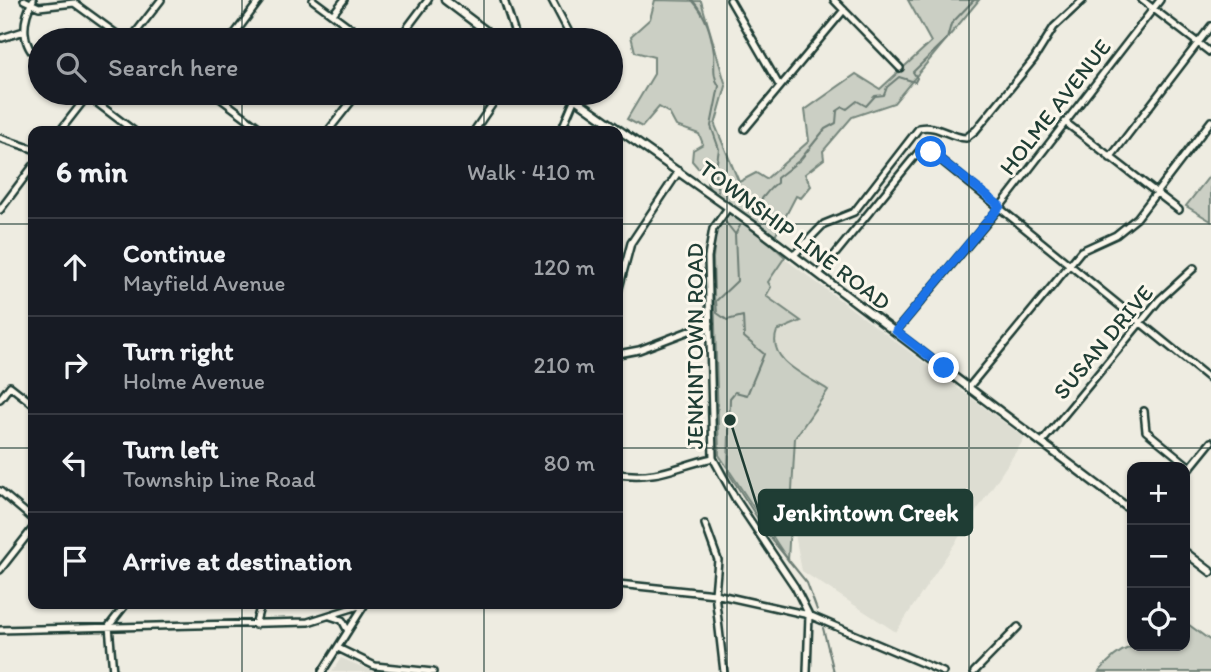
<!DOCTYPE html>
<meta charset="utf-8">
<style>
:root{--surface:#171b24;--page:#242831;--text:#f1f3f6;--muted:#9ea1a6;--line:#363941}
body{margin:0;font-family:Itim,sans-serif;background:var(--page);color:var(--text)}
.controls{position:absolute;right:21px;bottom:21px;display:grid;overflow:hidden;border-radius:14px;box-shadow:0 2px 5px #0004}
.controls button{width:63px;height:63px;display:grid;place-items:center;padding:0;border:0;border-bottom:2px solid var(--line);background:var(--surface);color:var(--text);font:35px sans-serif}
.stop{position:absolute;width:21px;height:21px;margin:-16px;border:5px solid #1a73e8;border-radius:50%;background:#fff}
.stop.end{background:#1a73e8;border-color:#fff;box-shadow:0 2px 7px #0008}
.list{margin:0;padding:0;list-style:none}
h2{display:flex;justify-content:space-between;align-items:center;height:91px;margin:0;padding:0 28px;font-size:30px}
h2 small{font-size:23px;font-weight:400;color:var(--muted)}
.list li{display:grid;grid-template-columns:46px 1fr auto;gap:21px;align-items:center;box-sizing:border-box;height:98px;padding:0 28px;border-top:2px solid var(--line)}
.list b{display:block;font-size:26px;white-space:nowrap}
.list p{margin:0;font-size:23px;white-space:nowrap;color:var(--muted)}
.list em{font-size:23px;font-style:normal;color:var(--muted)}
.icon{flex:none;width:38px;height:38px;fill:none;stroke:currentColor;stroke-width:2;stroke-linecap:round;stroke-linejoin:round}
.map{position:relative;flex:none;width:1211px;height:672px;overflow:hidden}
.search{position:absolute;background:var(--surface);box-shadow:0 2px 5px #0004;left:28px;top:28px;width:595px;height:77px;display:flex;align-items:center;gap:18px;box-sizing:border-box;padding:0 24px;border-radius:38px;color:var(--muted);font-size:26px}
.panel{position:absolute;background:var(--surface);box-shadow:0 2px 5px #0004;left:28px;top:126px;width:595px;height:483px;border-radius:14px}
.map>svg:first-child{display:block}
.built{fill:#ddddd2}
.green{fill:#cbcfc4;stroke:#75867c;stroke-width:2}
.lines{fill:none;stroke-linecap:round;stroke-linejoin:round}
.stream{stroke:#6c7d74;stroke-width:2}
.minor-casing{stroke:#1f3d34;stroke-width:10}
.major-casing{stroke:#1f3d34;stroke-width:11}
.minor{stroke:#fbf7ec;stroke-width:5}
.major{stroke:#fbf7ec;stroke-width:6}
.route{stroke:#1a73e8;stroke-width:9}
.grid{fill:none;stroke:#1f3d34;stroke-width:2;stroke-opacity:0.55}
.labels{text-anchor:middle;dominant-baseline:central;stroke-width:6;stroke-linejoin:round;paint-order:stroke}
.street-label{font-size:23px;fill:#1f3d34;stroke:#fbf7ec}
.leader{fill:none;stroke:#1f3d34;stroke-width:2.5}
.callout-dot{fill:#1f3d34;stroke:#fbf7ec;stroke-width:2.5}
.callout{fill:#1f3d34;stroke:#1f3d34;stroke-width:2.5}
.callout-label{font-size:24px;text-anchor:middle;font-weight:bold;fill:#fff}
</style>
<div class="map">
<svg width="1211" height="672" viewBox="0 0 1211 672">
<rect width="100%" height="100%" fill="#eeece1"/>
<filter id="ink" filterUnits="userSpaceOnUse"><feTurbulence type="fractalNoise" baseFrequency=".0143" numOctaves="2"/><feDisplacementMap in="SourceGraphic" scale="14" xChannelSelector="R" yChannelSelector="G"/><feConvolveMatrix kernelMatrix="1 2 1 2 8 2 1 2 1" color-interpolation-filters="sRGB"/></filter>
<g filter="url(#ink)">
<path class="built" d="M773,250L1025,438L896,632L802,571L788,498L761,287Z
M341,658L367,669L394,672H332Z"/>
<path class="green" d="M655,0L701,1L726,86L715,125L739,182L756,173L766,179L809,141L805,110L856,74L880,89L931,42L908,0H979L894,103L852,117L823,151L824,159L805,174L811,186L801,198L796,196L771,244L785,257L768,282L771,287L766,296L801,321L777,331C766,360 805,375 828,390L795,438L788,560L719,455L713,259L715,233L726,215L707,184L711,166L698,168L692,161L693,150L703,144L699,134L676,126L669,113L659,107L642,127L627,119L654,74V57L635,52L631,36L650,19Z
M1211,174V221L1186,206Z
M1185,622L1211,641V672H1099C1127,637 1143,646 1185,646Z"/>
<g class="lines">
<path class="stream" d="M692,0C706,15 711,32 714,53C715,65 712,76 719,86L711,126L719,149L715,174L718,191
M749,210C762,203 766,190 777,183V178L800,160L825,129L836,123L837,111L843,107L847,109L857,101L866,106L875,96L884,95L887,87L899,77L915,82L917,78L913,72L947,39L951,24L974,0
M724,220L735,234L737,281L716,301L717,313L727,320L743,316L744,337L764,354L747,395L735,392L730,398L728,472L769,536L807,583L817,610
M736,233L740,226
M823,628L834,672"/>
<g class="minor-casing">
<path id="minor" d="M24,0L39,7L74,3L125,40
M33,0C22,20 20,45 40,60
M313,0L367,40
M504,0L517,40
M552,0L573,40
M730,0L779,85
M834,0L900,68
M1142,0L1211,53
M333,14L344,0
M2,38L24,31
M130,40L161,0
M230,40L260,0
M398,40L428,0
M84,93L134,131
M213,93L264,131
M1065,122L1179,210
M745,129L844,10
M60,131L88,95
M328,131L358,93
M474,131L500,93
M561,131L575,98
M0,138L33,149
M1110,158L1211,26
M728,208L713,229L708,257L713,458L735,498L795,587L809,615L807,672
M0,210L33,166
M794,255L824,224L854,212L919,128C938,124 948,137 966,138L976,130L1034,59L1054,27L1083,0
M819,274L920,150L931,152L1211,380
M618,292L631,243L679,171
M896,331L1000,207L1160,0
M618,354L639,350L710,323
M969,387L1081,251L1116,235L1137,218L1211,121
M0,399L10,386L33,404
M1144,411L1146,431L1190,467
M1042,442L1159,300L1194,268
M618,474C661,479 673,467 713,458
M1185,474L1211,442
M0,491L33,519
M705,524L718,560L715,594L724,672
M0,570L33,528
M618,584L715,594L809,615L943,672
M330,616L342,620L348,631
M255,625L261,604
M0,630L308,622L365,604
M338,648L375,666L433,672
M113,672L109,626L126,604
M322,672L365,604
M974,672L1018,627"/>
</g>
<g class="major-casing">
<path id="major" d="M445,0L498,40
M567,93L756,227L1132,511
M1185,552L1211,572"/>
</g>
<use href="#minor" class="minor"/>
<use href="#major" class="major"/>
</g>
</g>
<g class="lines" filter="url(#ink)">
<path class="route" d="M931,152L1000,206L896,331L944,368"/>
</g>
<path class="grid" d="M242,0V40M484,0V40M727,0V672M969,0V672M242,93V131M484,93V131M0,224H33M618,224H1211M0,448H33M618,448H1211M242,604V672M484,604V672"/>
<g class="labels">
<g class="street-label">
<text transform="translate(1055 107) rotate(-52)">HOLME AVENUE</text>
<text transform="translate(795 235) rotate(37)">TOWNSHIP LINE ROAD</text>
<text transform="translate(1103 342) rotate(-50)">SUSAN DRIVE</text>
<text transform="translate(695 346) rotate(-90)">JENKINTOWN ROAD</text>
</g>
</g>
<path class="leader" d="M730 420L759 512"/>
<circle class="callout-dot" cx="730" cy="420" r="7"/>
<rect class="callout" x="759" y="490" width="213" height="45" rx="7"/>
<g class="callout-label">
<text x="866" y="521">Jenkintown Creek</text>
</g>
</svg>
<div class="controls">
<button>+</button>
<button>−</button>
<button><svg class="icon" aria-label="locate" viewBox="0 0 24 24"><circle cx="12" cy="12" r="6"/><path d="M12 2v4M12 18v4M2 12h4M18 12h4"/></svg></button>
</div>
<div class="stop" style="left:931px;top:152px"></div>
<div class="stop end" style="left:944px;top:368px"></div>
<div class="search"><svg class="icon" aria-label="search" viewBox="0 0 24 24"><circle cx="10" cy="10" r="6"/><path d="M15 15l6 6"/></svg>Search here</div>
<section class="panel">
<h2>6 min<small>Walk · 410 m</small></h2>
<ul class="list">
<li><svg class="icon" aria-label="ahead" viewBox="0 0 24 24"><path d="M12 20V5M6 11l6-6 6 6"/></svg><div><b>Continue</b><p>Mayfield Avenue</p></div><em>120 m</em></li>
<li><svg class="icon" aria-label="right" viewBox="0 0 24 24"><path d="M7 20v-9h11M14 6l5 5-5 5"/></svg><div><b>Turn right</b><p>Holme Avenue</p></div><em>210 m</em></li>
<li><svg class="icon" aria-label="left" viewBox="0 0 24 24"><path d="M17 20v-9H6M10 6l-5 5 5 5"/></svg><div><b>Turn left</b><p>Township Line Road</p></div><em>80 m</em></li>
<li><svg class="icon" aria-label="arrive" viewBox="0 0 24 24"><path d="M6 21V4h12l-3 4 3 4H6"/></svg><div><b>Arrive at destination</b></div></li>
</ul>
</section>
</div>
